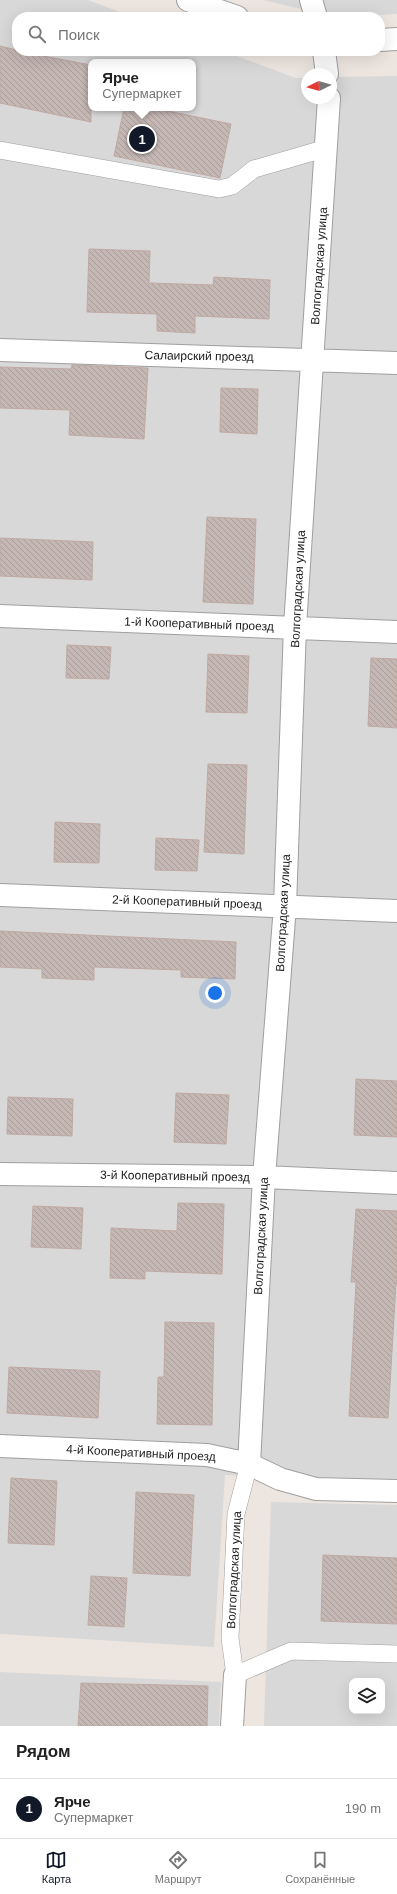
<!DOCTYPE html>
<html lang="ru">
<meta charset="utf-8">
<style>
:root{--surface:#fff;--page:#f2f2f2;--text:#222;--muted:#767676;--line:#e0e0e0;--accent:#111827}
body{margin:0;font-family:Arial,sans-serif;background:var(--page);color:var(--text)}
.controls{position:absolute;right:12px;bottom:12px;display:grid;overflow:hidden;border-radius:8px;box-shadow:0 4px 16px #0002}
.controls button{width:36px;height:36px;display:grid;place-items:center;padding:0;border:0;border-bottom:1px solid var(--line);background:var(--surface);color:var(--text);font:20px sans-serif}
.compass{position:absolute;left:301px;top:68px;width:36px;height:36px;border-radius:50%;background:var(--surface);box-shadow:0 4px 16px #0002;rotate:265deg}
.you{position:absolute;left:215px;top:993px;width:14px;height:14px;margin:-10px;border:3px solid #fff;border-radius:50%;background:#1a73e8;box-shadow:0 0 0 6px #1a73e833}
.badge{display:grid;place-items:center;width:26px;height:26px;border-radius:50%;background:var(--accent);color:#fff;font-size:13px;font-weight:700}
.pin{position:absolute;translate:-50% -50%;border:2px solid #fff;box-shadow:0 1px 4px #0006}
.popup{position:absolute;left:88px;top:59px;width:108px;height:52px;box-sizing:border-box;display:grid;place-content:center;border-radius:8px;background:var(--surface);filter:drop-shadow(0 1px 3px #0005);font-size:13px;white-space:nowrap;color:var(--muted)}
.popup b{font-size:15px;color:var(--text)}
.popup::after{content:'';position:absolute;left:50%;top:100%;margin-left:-8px;border:8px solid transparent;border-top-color:var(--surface)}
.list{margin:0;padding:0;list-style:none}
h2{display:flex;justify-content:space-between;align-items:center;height:52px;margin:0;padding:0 16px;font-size:17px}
h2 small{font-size:13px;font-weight:400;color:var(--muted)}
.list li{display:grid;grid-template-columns:26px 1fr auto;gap:12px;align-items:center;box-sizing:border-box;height:60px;padding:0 16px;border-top:1px solid var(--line)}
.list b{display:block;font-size:15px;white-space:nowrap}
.list p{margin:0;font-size:13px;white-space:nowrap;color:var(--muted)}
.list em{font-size:13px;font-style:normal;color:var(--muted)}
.icon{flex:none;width:22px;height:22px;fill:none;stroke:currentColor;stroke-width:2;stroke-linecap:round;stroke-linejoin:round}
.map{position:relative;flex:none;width:397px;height:1726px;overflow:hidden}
.search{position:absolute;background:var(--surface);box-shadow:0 4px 16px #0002;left:12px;right:12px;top:12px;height:44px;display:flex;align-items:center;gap:10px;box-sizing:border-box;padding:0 14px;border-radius:16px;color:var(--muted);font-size:15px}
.sheet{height:112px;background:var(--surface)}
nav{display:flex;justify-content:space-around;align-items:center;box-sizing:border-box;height:56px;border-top:1px solid var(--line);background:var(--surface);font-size:11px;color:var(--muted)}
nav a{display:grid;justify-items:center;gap:2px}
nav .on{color:var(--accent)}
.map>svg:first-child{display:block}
.residential{fill:#d9d8d8;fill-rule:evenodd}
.building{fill:url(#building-back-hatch);stroke:#bfa9a2}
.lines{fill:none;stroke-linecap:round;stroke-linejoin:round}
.service-casing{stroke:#9f9f9f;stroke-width:18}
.minor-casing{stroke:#9f9f9f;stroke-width:24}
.tertiary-casing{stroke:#9f9f9f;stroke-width:24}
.service{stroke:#fff;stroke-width:17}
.minor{stroke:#fff;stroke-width:22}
.tertiary{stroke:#fff;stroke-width:22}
.labels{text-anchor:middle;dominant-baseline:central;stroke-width:3;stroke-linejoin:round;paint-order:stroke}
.street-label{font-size:12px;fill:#1b1b1b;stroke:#fff}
</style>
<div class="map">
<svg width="397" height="1726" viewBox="0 0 397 1726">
<defs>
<pattern id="building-back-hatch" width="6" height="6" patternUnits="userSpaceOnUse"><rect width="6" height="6" fill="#c5b7b4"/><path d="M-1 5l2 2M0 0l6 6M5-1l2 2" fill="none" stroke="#a99d9a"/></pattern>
</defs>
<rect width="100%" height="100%" fill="#ede6e0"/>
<path class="residential" d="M0,0H88L133,17H17V51H223L296,78H307V98H331V77L397,76V1479L225,1475L214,1647L0,1634ZM91,62H193V108H91Z
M263,0H397V14L335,17Z
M271,1502L397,1505V1726H264ZM352,1681H382V1711H352Z
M0,1672L221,1682L219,1726H0Z"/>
<path class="building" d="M0,46L17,50V51L91,65V122L0,103Z
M124,108H153L231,124L220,178L114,156Z
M89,249L150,251L149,283L213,285L214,277L270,280L269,319L195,316V333L157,331V314L87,312Z
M72,365L148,368L144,439L69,435L70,410L0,408V367L71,369Z
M221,388L258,389L257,434L220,432Z
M207,517L256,519L253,604L203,602Z
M0,538L93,542L92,580L0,576Z
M67,645L111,647L109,679L66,678Z
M208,654L249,656L247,713L206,712Z
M371,658L397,659V728L368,726Z
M208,764L247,765L244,854L204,852Z
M55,822L100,824L99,863L54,862Z
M156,838L199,840L197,871L155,870Z
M0,931L236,942L235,979L181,977V970L94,967V980L42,978V969L0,967Z
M356,1079L397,1081V1137L354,1135Z
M176,1093L229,1095L226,1144L174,1142Z
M8,1097L73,1099L72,1136L7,1134Z
M178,1203L224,1204L222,1274L145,1271V1279L110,1278L111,1228L177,1231Z
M33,1206L83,1208L81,1249L31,1247Z
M356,1209L397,1211V1285L396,1284L388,1418L349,1416L356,1282H351Z
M165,1322L214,1323L212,1425L157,1424L158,1377H164Z
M9,1367L100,1371L98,1418L7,1413Z
M11,1478L57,1481L54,1545L8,1543Z
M136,1492L194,1495L190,1576L133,1573Z
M323,1555L397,1558V1624L321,1621Z
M91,1576L127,1578L124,1627L88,1625Z
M81,1683L208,1686L207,1726H78Z"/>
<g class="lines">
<g class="service-casing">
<path id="service" d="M0,150L219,189L232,186L254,169L327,148
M249,1464L236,1514L230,1638L235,1675L291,1651L397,1654"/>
</g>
<g class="minor-casing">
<path id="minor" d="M311,0L316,17
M324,51L327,74
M0,350L397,363
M0,616L397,632
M0,895L397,911
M0,1174L264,1177L397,1183
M0,1446L207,1455L249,1464L280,1479L316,1489L397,1491
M249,1464L264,1177L285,906L295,627L329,98
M232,1726L235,1675"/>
</g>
<g class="tertiary-casing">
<path id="tertiary" d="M188,0L237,17
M380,40L397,39"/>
</g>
<use href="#service" class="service"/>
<use href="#minor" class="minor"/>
<use href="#tertiary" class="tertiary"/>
</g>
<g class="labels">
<g class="street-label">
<text transform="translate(319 266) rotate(-86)">Волгоградская улица</text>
<text transform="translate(199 356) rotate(1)">Салаирский проезд</text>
<text transform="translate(298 589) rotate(-87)">Волгоградская улица</text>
<text transform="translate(199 624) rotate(2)">1-й Кооперативный проезд</text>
<text transform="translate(187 902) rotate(2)">2-й Кооперативный проезд</text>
<text transform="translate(283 913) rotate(-87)">Волгоградская улица</text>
<text transform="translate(175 1176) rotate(1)">3-й Кооперативный проезд</text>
<text transform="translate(261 1236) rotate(-87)">Волгоградская улица</text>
<text transform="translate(141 1453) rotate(3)">4-й Кооперативный проезд</text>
<text transform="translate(234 1570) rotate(-87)">Волгоградская улица</text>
</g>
</g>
</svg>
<div class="controls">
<button><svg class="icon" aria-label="layers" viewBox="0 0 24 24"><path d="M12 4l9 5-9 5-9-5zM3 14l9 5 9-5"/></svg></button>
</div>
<svg class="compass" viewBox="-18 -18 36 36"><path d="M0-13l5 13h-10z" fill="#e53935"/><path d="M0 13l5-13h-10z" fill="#767676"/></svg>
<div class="you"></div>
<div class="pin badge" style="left:142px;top:139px">1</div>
<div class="popup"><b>Ярче</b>Супермаркет</div>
<div class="search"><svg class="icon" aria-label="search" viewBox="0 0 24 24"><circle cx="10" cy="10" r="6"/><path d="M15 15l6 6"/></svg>Поиск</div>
</div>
<section class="sheet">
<h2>Рядом<small></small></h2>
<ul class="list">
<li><span class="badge">1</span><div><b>Ярче</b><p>Супермаркет</p></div><em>190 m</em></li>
</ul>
</section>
<nav>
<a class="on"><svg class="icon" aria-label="map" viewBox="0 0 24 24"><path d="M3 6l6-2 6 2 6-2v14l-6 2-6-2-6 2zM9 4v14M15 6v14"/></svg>Карта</a>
<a><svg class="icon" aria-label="directions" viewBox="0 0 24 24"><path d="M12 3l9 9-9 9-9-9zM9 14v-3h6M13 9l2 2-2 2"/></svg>Маршрут</a>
<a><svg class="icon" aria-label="saved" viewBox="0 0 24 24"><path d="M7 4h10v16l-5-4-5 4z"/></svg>Сохранённые</a>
</nav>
